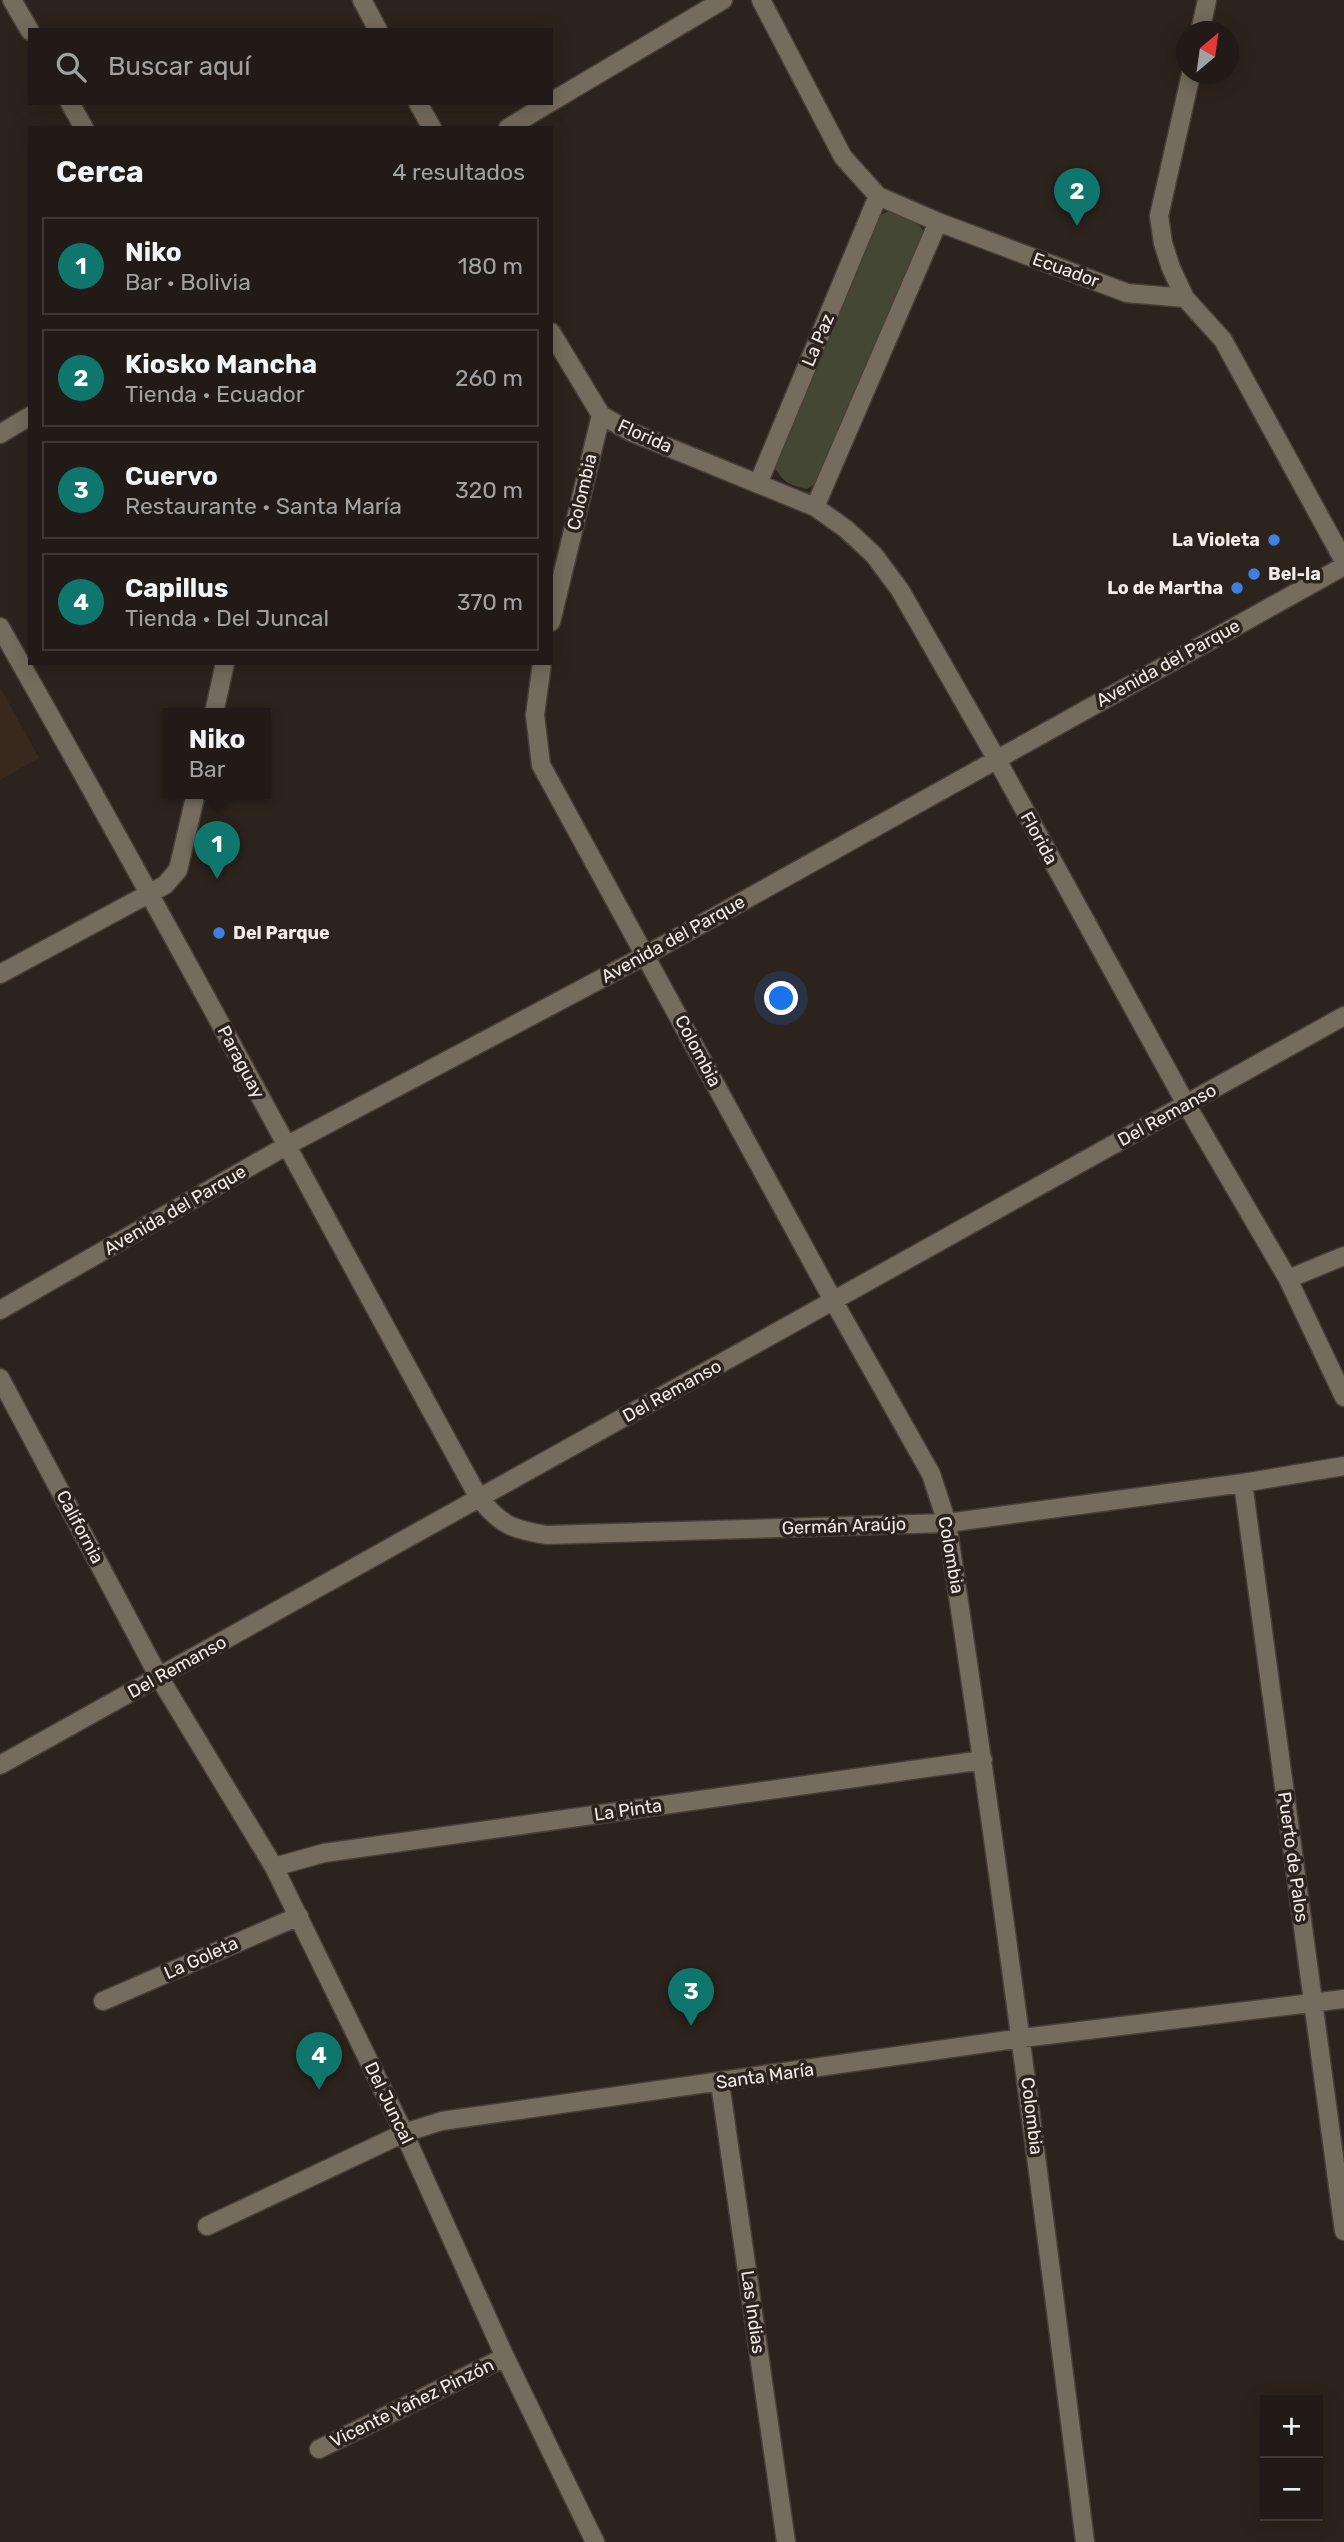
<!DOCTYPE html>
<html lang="es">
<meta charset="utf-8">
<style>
:root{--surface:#221a16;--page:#2a231f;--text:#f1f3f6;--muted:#a2a1a1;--line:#3f3835;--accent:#0f766e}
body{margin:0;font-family:Rubik,sans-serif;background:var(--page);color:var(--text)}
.controls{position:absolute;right:21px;bottom:21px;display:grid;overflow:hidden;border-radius:0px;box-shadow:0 4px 18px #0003}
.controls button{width:63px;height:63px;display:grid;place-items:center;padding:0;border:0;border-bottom:2px solid var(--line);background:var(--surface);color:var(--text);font:35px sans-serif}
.compass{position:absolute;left:1176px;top:21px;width:63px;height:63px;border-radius:50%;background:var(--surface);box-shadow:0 4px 18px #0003;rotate:29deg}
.you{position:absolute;left:782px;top:999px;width:24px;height:24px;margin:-18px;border:5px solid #fff;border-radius:50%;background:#1a73e8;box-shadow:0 0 0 10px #1a73e833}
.badge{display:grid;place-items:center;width:46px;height:46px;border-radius:50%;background:var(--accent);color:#fff;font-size:23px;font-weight:700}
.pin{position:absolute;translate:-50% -58px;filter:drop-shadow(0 2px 4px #0008)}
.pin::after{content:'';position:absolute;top:37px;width:24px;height:21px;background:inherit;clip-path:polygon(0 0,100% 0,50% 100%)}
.popup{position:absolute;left:163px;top:708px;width:108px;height:91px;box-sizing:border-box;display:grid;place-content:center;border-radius:0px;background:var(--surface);filter:drop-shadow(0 2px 5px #0005);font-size:23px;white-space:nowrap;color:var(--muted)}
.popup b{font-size:26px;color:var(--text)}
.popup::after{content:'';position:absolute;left:50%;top:100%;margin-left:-14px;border:14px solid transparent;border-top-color:var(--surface)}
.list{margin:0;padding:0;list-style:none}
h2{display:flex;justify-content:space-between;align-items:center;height:91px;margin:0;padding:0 28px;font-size:30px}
h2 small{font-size:23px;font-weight:400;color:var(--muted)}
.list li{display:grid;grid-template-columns:46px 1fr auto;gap:21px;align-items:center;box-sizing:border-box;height:98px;margin:0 14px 14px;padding:0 14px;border:2px solid var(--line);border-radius:0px}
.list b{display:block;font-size:26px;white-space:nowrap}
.list p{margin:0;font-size:23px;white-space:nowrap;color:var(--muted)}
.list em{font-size:23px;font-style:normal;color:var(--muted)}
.icon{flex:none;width:38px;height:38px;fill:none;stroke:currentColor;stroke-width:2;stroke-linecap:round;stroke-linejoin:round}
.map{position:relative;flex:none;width:1344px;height:2542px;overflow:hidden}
.search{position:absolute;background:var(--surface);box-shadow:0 4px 18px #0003;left:28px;top:28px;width:525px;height:77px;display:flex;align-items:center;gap:18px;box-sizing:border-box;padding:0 24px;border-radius:0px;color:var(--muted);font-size:26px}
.panel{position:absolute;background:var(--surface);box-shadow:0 4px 18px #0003;left:28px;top:126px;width:525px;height:539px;border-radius:0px}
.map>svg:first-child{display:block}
.built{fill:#38291e}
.green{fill:#434734}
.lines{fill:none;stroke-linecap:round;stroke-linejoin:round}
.minor-casing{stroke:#493f39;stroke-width:21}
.minor{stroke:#756b5e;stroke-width:18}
.shop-dot{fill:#3f7fe0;stroke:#2d231d;stroke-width:2.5}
.labels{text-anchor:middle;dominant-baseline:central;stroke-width:7;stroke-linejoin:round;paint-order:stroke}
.street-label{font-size:18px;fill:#f2ebe6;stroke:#2d231d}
.poi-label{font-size:18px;font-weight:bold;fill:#f2ebe6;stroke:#2d231d;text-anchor:end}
</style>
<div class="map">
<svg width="1344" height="2542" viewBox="0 0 1344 2542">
<rect width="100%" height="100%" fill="#2d231d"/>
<path class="built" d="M0,687L39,758L0,780Z"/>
<path class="green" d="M889,211L918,223L925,234L816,483L807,489C791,486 783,482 775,468L880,215Z"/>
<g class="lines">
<g class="minor-casing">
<path id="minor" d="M12,0L30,31
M362,0L378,30
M761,0L843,157L878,196L938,222L1127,293L1185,298
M1200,32L1207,0
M1191,74L1159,216L1163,243L1171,268L1185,298L1223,340L1344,561
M551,102L723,0
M70,103L84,128
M418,103L432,128
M508,128L549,103
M551,332L601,415L551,622
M601,415L631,432L815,507L846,529L874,555L900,590L996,758L1186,1104L1288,1279L1344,1397
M0,434L30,416
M758,484L878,196
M815,507L938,222
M0,627C164,915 319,1207 479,1498C502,1526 512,1529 546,1535L947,1523L1243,1483L1344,1466
M542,663L535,715L541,765L834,1302L931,1474L947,1523C999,1862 1043,2202 1085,2542
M214,713L225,663
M0,974L165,885L178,870L196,793
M1288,1279L1344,1256
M0,1310L286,1146L646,955L1344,566
M0,1378L159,1677L274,1867L404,2133L505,2357L595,2542
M1243,1483L1344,2231
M0,1765L1344,1016
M274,1867L324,1853L983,1760
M103,2001L299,1916
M720,2083L786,2542
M207,2226L404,2133L442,2121L1022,2038L1344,1999
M319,2449L505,2357"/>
</g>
<use href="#minor" class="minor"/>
</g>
<g class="shop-dot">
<circle cx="1274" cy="540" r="7"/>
<circle cx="1254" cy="574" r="7"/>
<circle cx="1237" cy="588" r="7"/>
<circle cx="219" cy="933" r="7"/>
</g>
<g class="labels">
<g class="street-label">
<text transform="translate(1066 270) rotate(20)">Ecuador</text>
<text transform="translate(818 340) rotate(-67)">La Paz</text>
<text transform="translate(645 436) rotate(24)">Florida</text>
<text transform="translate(582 492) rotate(-77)">Colombia</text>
<text transform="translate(1168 663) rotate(-29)">Avenida del Parque</text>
<text transform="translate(1039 838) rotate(61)">Florida</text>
<text transform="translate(673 939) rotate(-29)">Avenida del Parque</text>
<text transform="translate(698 1051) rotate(62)">Colombia</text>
<text transform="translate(241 1062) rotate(62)">Paraguay</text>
<text transform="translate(1167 1115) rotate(-29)">Del Remanso</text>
<text transform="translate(175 1210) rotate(-30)">Avenida del Parque</text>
<text transform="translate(672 1391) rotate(-29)">Del Remanso</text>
<text transform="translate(844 1526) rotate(-2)">Germán Araújo</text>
<text transform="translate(80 1527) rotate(62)">California</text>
<text transform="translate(951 1555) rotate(80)">Colombia</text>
<text transform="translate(177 1667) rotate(-29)">Del Remanso</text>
<text transform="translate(628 1810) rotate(-8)">La Pinta</text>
<text transform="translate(1293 1857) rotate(82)">Puerto de Palos</text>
<text transform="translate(201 1958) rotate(-24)">La Goleta</text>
<text transform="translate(765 2076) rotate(-8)">Santa María</text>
<text transform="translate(389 2103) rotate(64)">Del Juncal</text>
<text transform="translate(1032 2116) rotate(83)">Colombia</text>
<text transform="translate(753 2312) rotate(82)">Las Indias</text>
<text transform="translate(412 2403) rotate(-26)">Vicente Yañez Pinzón</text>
</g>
<g class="poi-label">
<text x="1260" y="540">La Violeta</text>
<text x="1268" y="574" text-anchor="start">Bel-la</text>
<text x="1223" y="588">Lo de Martha</text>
<text x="233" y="933" text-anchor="start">Del Parque</text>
</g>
</g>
</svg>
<div class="controls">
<button>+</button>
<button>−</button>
</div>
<svg class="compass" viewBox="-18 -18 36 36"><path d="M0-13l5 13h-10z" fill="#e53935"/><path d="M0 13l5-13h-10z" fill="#a2a1a1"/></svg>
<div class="you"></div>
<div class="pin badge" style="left:217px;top:879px">1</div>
<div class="popup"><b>Niko</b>Bar</div>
<div class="pin badge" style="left:1077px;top:226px">2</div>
<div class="pin badge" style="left:691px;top:2026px">3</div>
<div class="pin badge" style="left:319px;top:2090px">4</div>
<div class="search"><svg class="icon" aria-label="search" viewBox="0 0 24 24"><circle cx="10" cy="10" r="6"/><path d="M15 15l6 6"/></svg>Buscar aquí</div>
<section class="panel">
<h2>Cerca<small>4 resultados</small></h2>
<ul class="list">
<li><span class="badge">1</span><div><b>Niko</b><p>Bar · Bolivia</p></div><em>180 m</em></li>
<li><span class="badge">2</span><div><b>Kiosko Mancha</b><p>Tienda · Ecuador</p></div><em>260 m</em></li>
<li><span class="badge">3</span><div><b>Cuervo</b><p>Restaurante · Santa María</p></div><em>320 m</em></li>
<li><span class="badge">4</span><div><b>Capillus</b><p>Tienda · Del Juncal</p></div><em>370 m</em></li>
</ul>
</section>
</div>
